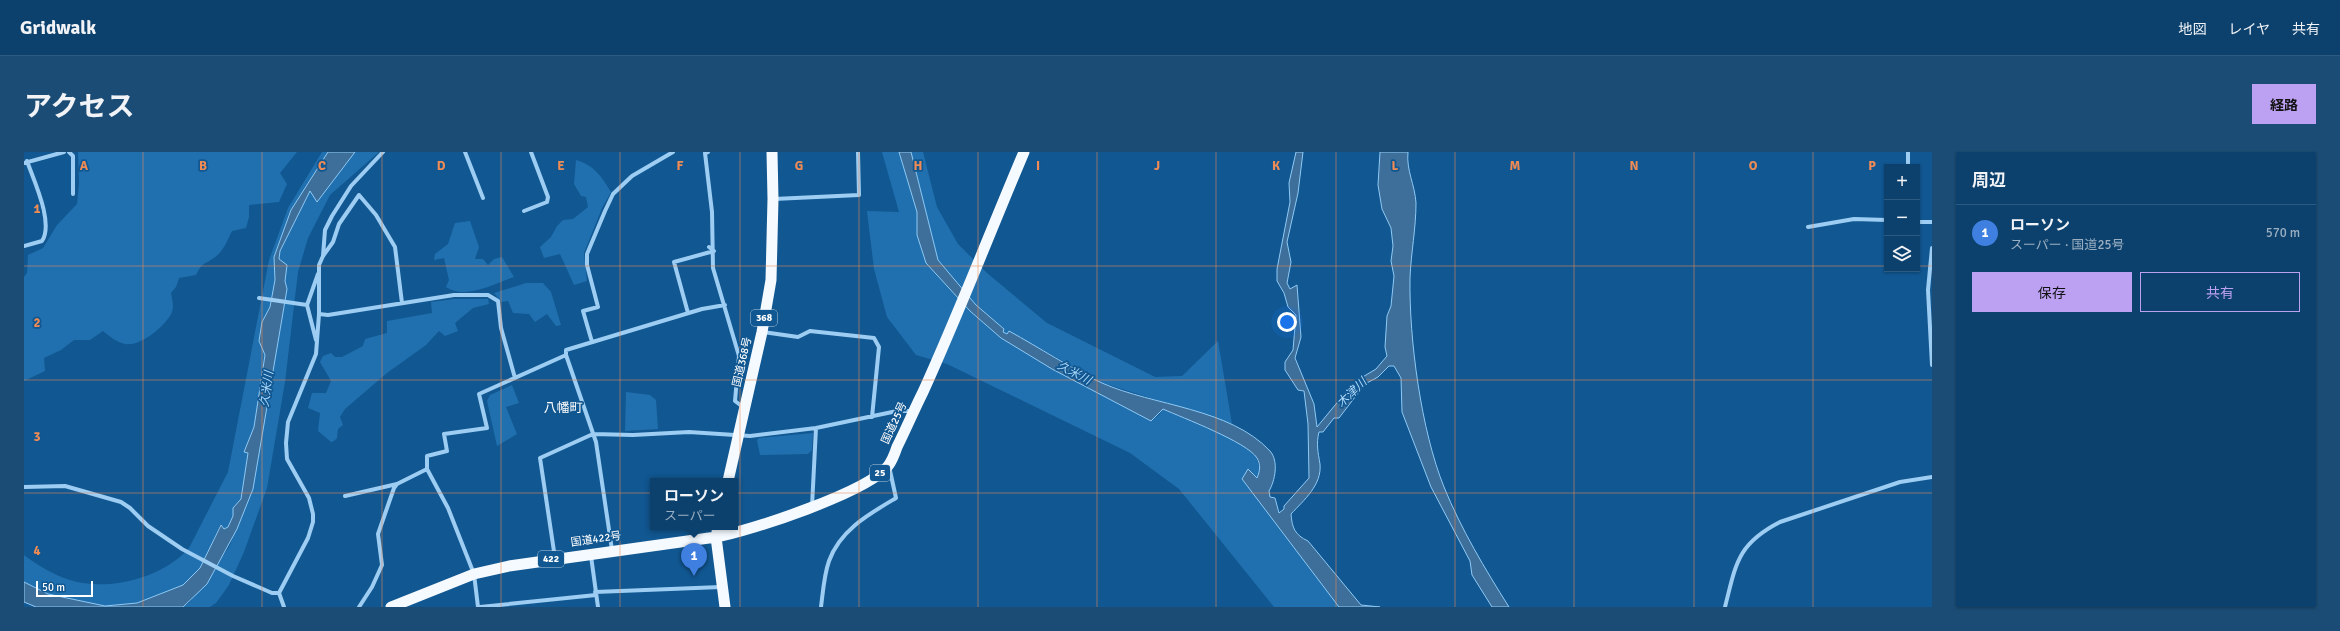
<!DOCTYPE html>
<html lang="ja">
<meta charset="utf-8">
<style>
:root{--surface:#0d416d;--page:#1b4c75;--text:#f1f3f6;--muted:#9aafc2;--line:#2d5a80;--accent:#bca0f2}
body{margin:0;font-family:Signika,"Noto Sans JP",sans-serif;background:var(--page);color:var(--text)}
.controls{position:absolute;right:12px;top:12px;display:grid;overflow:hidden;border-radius:0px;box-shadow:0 1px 3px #0004}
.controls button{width:36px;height:36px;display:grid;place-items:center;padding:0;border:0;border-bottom:1px solid var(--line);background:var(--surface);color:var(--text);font:20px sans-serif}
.scale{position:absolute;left:12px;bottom:10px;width:57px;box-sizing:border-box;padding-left:4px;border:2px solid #fff;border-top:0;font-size:11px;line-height:14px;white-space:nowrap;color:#fff;-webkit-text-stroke:3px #115791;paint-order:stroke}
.you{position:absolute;left:1263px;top:170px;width:14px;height:14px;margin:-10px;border:3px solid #fff;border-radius:50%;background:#1a73e8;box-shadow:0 0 0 6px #1a73e833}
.badge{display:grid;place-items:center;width:26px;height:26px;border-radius:50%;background:var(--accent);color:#fff;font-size:13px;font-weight:700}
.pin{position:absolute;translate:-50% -33px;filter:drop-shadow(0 1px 2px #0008)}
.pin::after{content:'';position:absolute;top:21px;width:14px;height:12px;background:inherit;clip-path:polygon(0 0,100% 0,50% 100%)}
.popup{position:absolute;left:626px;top:326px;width:88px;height:52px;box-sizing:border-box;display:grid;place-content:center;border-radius:0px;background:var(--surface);filter:drop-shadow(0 1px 3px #0005);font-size:13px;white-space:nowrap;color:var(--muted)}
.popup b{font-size:15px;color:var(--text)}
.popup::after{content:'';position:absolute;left:50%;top:100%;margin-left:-8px;border:8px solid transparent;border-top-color:var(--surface)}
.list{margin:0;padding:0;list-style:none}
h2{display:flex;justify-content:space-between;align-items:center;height:52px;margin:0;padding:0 16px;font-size:17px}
h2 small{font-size:13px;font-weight:400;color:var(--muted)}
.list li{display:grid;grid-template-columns:26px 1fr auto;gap:12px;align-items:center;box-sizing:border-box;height:56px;padding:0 16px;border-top:1px solid var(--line)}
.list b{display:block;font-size:15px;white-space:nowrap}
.list p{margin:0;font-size:13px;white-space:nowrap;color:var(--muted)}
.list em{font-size:13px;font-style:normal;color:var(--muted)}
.actions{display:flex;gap:8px;padding:12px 16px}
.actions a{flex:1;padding:9px 0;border:1px solid var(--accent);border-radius:0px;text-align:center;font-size:14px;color:var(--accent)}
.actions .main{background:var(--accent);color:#111}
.icon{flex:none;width:22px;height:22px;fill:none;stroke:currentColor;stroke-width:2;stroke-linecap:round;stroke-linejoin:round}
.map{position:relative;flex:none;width:1908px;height:455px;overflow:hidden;border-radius:0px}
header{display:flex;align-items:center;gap:24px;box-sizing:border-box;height:56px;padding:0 20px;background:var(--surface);border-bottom:1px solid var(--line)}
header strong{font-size:19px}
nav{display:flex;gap:22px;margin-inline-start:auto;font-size:14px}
.intro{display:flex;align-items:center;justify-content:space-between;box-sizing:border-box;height:96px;padding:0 24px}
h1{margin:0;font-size:28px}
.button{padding:10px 18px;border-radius:0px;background:var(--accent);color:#111;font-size:14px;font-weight:700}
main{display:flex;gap:24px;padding:0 24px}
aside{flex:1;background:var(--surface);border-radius:0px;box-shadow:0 1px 3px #0004}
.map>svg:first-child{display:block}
.green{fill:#2070af}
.water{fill:#3d6f9a;stroke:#8fcaf6}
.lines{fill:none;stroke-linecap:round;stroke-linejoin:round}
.minor{stroke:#9dcdf2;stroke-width:4}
.trunk{stroke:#f4faff;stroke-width:11}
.grid{fill:none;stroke:#ef8b55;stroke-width:1;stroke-opacity:0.55}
.labels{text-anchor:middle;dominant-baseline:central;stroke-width:3.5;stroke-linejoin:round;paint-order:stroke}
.shield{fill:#115791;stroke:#b8cdde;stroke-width:1}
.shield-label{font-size:10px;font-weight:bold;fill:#fff}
.street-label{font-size:11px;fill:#fff;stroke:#115791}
.water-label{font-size:12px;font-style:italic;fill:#a9d6f9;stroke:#115791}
.quarter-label{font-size:13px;fill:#fff;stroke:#115791}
.grid-label{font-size:13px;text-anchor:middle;font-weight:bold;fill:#ef8b55;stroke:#115791;stroke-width:3.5;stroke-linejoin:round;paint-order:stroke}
</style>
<header>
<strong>Gridwalk</strong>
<nav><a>地図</a><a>レイヤ</a><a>共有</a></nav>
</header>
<div class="intro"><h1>アクセス</h1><a class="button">経路</a></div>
<main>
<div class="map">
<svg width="1908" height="455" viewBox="0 0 1908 455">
<rect width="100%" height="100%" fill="#115791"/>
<path class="green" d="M54,0H273L256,21L263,32L255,50L225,53V65L222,76L208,79C203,89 199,100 190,106C179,113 178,111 172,123L155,126L152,135L147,141C148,147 150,154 148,160C142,174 116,195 101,192C92,190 85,184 79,179L66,188H50L37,198L20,206L21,219L0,229V125L3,121L4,103L19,96L33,73L53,52L55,31Z
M298,0H304L267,58L250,104L251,128L246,155L238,170L235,189L241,203L230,275L220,300L224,301L217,347L209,356V364L204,375L200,377L196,373L176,416L159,433L113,451L80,454L24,442L0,430V403C13,413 30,423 46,428C84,440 139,426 165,396L204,320L245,108L264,56Z
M331,0H355L306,43L284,86L274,120L261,230L243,336L220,400L205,433L192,451L186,455H159L166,450L205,395L229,337L263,137L261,129L263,113L255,107L256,99L286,38L293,50Z
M858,0H875L893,60V83L902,111L946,159L977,186L1028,217L1127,269L1135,263L1139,257L1217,291L1232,305L1236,317L1233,327H1218L1315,455H1250L1155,337L1106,301L923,212L892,203L863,165L850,117L843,59L875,60Z
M887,0H899L913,55L934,92L963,121L1023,171L1131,225L1158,224L1194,189L1208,272L1079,231L985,180L983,182L979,180L980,177L952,153L914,108Z
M552,8C570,13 578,25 587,40L578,56L560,101L563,129L550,133L536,102L520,106L516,95L527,85L533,74L539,68L549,67L564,55L562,45L557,44L550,32Z
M446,69L455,95L451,107H459L464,113L470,107L478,105L490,125C470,132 441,148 422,135L425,128L420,106L410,108L411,102L424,92L431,71Z
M502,131H519L527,140L537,173L532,174L523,162L511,170L505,162L489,161L484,149L477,150L470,141Z
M430,147H464L465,152L449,156L431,171L434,179L421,184L415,179L402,193L363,221L321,257L316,265L319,273L314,277L313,286L310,289L307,290L294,279L296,261L284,256L288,241H302L307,229L296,210L299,204L307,201L311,205H318L339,194L341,187L363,181V169L408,161L407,150Z
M488,233L495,251L482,255L493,282L473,294L463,249L466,243Z
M602,240L626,243L632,248L634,277L601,279Z
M789,281L788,298L784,302L736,303L733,288L735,286Z"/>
<path class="water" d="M304,0H331L293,50L286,39L256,99L255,107L263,113L261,129L263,137L229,337L213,377L183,432L159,455H12L0,450V430L24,442L81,454L113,451L159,433L176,416L197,373L200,377L204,375L209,364V356L217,347L224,301L220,300L230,275L241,203L235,189L238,170L246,155L251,128L250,105L267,58Z
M875,0H887L914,108L952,153L980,177L979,180L983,182L985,179C1016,196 1046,216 1078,231C1130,254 1206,256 1246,299C1255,309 1251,329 1245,339L1246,345L1251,346L1255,361L1260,357V354L1285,326L1284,272L1280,239L1274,238L1261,218V210L1269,198L1272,163L1264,155L1260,141L1253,129V117L1266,50L1265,31L1272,0H1279L1274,41L1263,90L1267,110L1263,131L1266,137L1273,133L1277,185L1271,206L1290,252L1293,275L1326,235L1335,232L1337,226L1352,217L1363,204L1361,195L1363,164L1367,154L1370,124L1367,109L1369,94L1367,76L1358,57L1354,33L1356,0H1384C1382,18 1391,33 1392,51C1392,76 1387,101 1386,126C1385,187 1397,278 1420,335C1437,377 1461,417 1485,455H1468L1448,423L1446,409L1407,335L1378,260L1377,226L1370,214H1365L1354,225L1341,232L1315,266H1310L1299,280H1295C1292,292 1294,300 1296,312C1298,333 1280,348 1267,362C1268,376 1271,383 1284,389L1337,453L1356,455H1315L1218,327L1224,317L1233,326C1236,319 1237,313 1233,306C1223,290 1159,266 1139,257L1127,269L1028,217L977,186L946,159L902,111L893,83V60Z"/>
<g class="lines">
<path class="minor" d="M45,0L49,4V42
M441,0L459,46
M684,0L681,1L688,60L689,116L715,204L711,249L719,255
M0,11L40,0
M1884,15V0
M750,47L835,43L834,0
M500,59L523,50L524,45L507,0
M1893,70H1908
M1784,75L1830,67L1863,68
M0,94L18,89C30,71 10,29 3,9
M1908,96L1904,138L1908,213
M299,104L309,90L315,72L335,43L352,63L371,95L378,151
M235,146L283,153
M664,161L650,110L690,99L685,95
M295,162L304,163L430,143H464L474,149L477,176L491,226
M739,180L774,185L786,179L850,186L855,195L848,265
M292,188L283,153L294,122
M568,190L559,159L574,155L563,113V102L581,59L589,42L608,24L649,0
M542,203L572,290L588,398
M0,335L41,334L97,350L106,356L124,374L158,397L209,424L248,441H255
M321,344L373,332
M788,354L792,276
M567,404L574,455
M531,406L516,306L569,282L609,283L665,280L726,284L792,276L873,259H889
M571,440L697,435
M260,455L255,441L284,386L289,370V362L285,346L263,307L262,291L264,270L292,202L295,162V113L299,104L301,78L308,64L327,34L359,0
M335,455L348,435L358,413L354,382L370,336L373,332L403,317
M454,455L450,422L424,356L403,317V304L423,299L420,282L463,276L455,242L542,203V198L678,157L701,153
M456,455L572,443
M797,455C799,440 800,423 805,409C816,378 845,362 872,346L865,314
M1701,455C1712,412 1713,392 1756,370L1876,330L1908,325"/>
<path class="trunk" d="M704,329L738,180L747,128L749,47L748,0
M694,375L692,385L701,455
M367,455L450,422L485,414L692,385C726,379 844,340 864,314C868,309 871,301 873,295C882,277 890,258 899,240C935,161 966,80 1000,0"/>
</g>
<path class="grid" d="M119,0V455M238,0V455M358,0V455M477,0V455M596,0V455M716,0V455M835,0V455M954,0V455M1073,0V455M1192,0V455M1312,0V455M1431,0V455M1550,0V455M1670,0V455M1789,0V455M0,114H1863M1893,114H1908M0,228H1908M0,341H1908"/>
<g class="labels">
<g class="shield">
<rect x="727" y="158" width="26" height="16" rx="3"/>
<rect x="846" y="313" width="20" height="16" rx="3"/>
<rect x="514" y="399" width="26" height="16" rx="3"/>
</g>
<g class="shield-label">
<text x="740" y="166">368</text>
<text x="856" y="321">25</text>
<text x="527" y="407">422</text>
</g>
<g class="street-label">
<text transform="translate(718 210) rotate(-77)">国道368号</text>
<text transform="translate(870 271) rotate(-65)">国道25号</text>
<text transform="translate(572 387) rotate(-8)">国道422号</text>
</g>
<g class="water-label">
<text transform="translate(1050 221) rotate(28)">久米川</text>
<text transform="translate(243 237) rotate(-82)">久米川</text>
<text transform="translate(1328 241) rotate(-44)">木津川</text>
</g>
<g class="quarter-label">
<text x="539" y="256">八幡町</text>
</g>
</g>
<g class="grid-label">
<text x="60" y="18">A</text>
<text x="179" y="18">B</text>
<text x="298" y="18">C</text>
<text x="417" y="18">D</text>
<text x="537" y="18">E</text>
<text x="656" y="18">F</text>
<text x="775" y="18">G</text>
<text x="894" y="18">H</text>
<text x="1014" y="18">I</text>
<text x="1133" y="18">J</text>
<text x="1252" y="18">K</text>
<text x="1371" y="18">L</text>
<text x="1491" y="18">M</text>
<text x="1610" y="18">N</text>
<text x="1729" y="18">O</text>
<text x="1848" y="18">P</text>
<text x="13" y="61">1</text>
<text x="13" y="175">2</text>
<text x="13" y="289">3</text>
<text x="13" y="403">4</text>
</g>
</svg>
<div class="controls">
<button>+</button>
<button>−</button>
<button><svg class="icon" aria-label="layers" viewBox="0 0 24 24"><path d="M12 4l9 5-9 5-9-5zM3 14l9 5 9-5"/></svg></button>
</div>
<div class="scale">50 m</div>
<div class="you"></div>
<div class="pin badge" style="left:670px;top:424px;background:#3f7fe0">1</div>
<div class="popup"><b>ローソン</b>スーパー</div>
</div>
<aside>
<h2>周辺<small></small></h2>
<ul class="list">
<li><span class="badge" style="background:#3f7fe0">1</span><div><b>ローソン</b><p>スーパー · 国道25号</p></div><em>570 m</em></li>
</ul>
<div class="actions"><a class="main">保存</a><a>共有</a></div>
</aside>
</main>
